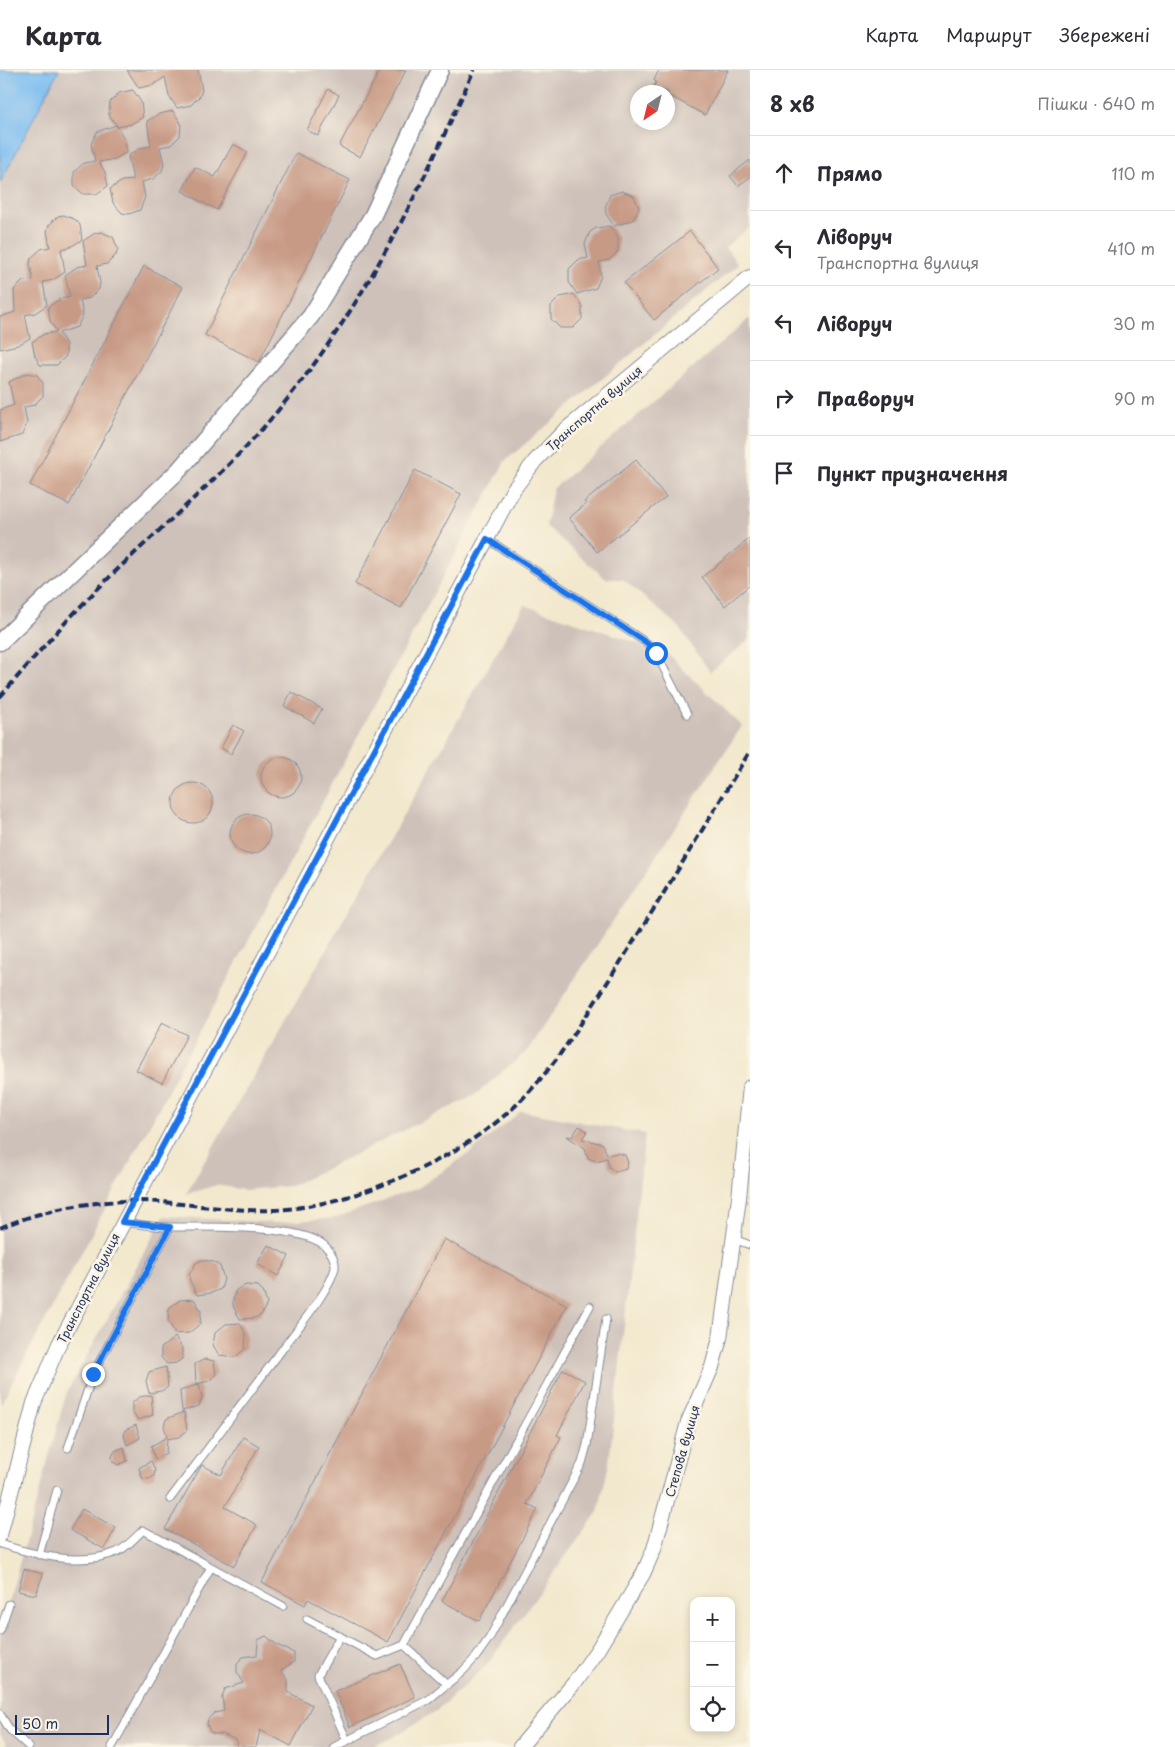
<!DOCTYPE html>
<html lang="uk">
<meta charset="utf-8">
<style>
:root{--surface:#fff;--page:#f7f7f7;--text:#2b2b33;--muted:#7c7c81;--line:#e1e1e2}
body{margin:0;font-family:"Playpen Sans",sans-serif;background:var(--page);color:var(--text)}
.controls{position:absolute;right:15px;bottom:15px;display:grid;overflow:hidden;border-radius:10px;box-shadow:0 2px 8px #0003}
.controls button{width:45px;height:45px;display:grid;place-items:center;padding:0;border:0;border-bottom:1px solid var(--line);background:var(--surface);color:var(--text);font:25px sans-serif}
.compass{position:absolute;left:630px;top:15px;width:45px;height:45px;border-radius:50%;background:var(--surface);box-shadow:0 2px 8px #0003;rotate:215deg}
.scale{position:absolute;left:15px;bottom:12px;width:94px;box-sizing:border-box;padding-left:5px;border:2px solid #1b2f5e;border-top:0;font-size:14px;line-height:18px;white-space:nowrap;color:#1b2f5e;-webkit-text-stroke:4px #fcf5e5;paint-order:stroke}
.stop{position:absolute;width:15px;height:15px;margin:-11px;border:4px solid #1a73e8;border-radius:50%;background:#fff}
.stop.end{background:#1a73e8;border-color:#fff;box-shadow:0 1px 5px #0008}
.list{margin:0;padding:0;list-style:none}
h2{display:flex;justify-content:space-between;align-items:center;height:65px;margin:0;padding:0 20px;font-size:21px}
h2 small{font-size:16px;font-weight:400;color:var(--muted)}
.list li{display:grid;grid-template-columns:32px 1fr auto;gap:15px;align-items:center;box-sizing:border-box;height:75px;padding:0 20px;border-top:1px solid var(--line)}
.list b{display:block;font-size:19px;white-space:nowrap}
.list p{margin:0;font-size:16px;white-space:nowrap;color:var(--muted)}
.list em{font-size:16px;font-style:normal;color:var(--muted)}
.icon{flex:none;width:28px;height:28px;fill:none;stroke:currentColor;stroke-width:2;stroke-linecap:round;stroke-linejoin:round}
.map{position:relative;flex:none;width:750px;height:1677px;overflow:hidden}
header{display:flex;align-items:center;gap:30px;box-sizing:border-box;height:70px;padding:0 25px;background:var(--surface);border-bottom:1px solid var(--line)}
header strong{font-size:24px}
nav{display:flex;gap:28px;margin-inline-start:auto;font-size:18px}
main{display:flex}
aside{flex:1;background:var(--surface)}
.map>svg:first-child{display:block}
.industrial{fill:#cec1ba;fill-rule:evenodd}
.water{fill:#7cbdf1;stroke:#4c76a8}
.building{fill:#c79a85}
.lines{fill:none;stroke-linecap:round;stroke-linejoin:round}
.service-casing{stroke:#868c96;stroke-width:9}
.minor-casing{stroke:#868c96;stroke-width:16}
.tertiary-casing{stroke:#868c96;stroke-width:19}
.service{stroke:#fff;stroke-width:7}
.minor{stroke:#fff;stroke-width:14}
.tertiary{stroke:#fff;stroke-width:16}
.rail{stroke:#1b2f5e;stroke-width:4;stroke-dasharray:8 4;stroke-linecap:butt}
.route{stroke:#1a73e8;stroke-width:6}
.labels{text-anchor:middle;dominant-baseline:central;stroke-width:5;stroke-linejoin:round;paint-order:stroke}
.street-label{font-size:12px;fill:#1b2f5e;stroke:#fcf5e5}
</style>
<header>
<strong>Карта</strong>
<nav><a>Карта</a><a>Маршрут</a><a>Збережені</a></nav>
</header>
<main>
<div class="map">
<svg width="750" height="1677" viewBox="0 0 750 1677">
<rect width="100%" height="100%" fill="#fcf5e5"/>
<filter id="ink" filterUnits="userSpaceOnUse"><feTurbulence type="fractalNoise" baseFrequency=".02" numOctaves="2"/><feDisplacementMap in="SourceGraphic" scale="10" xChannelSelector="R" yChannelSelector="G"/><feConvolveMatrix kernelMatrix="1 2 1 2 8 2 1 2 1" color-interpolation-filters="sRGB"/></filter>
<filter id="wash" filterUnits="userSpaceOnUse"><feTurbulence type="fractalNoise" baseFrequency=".0096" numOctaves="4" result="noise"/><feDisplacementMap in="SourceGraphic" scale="20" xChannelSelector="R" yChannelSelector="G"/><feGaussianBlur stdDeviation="1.12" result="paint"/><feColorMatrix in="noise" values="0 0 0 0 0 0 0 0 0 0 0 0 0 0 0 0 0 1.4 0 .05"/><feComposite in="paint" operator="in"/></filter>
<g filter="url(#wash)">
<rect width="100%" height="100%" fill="#f2e8cd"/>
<path class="industrial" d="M59,0H750V157L725,177L738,194L505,391L0,1335V113ZM638,22H668V52H638Z
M750,248V569L710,602L679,557L623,509H606L546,456L553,419Z
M524,535L665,582L742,656L527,981L475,1025L291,1116L244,1120L217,1115L186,1124Z
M521,1041L645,1064L609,1393L598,1442L486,1596L436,1641L392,1668L371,1677H8L0,1664V1564L66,1324L164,1146L274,1153L335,1148L418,1118L471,1082Z"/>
<path class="water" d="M0,0H59L0,113Z"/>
<g id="blocks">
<path class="building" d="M127,0H198L202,20L200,26L191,35L177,38L169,26L165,7L153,15L139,18Z
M380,0H406L360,87L339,76Z
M659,0H728L705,45L668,25V22L653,18L656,12L654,10Z
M328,19L339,25L318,66L307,60Z
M133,20L141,32L143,47L131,54L118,57L109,45L110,32L119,23Z
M173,41L181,53L180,66L171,75L160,77L164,94L162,101L153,109L142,112L145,127L140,140L129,144L122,143L113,133L110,119L122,111L133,110L128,86L140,78L151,76L147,51L159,44Z
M116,55L124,68L127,82L115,89L99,92L105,102L108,116L96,124H83L74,115V102L84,93L95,91L91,74L97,62Z
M233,74L248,82L217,140L182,121L195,97L215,107Z
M296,83L350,110L259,292L205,265Z
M750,90V107L738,116L730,106Z
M622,121L634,126L639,138L633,150L614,156L606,144L605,137L610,125Z
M64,145L76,150L80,155L82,170L70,177L61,179L65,202L53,210L43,212L47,235L35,243L25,245L30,268L18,275L0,279V247L15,242L14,220L23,211L33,210L30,194L31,188L41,179L50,177L47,161L49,155L58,146Z
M610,156L618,168V181L609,190L599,192L601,206L596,218L577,224L569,212V199L578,190L588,188L585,174L590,162L596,158Z
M690,161L718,198L654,250L624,213Z
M101,162L113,167L118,179L116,185L107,194L97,196L100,213L99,219L90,228L80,230L83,245L77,257L59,263L66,274V286L57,295H40L35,286L32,272L44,264L57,262L50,251L48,237L60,229L70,227L65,205L77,197L87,195L83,171L95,163Z
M144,196L183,217L69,435L30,415Z
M574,224L582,236V249L573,258H560L551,249V236L560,227Z
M27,303L37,305L43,313V326L34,335L24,337L27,353L22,365L0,372V340L14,335L9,312Z
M636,390L666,427L597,482L569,448L586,434L584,432Z
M415,400L461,424L401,538L355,514Z
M750,468V515L725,536L702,507Z
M291,622L322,639L314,653L284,636Z
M233,655L244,661L231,684L221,678Z
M261 707a20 20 0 1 1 40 0a20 20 0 1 1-40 0Z
M173 733a20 20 0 1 1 40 0a20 20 0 1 1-40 0Z
M230 764a20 20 0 1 1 40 0a20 20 0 1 1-40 0Z
M162,952L187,965L162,1013L136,1000Z
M579,1056L587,1061L582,1069L603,1074L607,1085L618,1083L625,1085L628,1093L626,1099L615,1102L609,1097L607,1088L596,1091L588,1088L585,1078L566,1066L572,1067Z
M444,1169L567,1235L388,1572L308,1529L305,1535L262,1512Z
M268,1175L289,1186L278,1206L257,1194Z
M202,1190L214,1192L220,1196L224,1209L221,1219L211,1223L197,1225L190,1211L189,1205L196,1193Z
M246,1215L258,1216L263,1221L267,1234L261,1245L255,1248L240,1249L233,1236V1230L236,1220Z
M194,1229L201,1241L200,1254L189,1263L175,1264L168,1251L169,1238L180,1230Z
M240,1253L246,1265L245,1279L235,1287L219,1285L213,1275L215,1263L226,1254Z
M175,1267L182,1278V1289L176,1293L167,1294L161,1287V1278Z
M205,1289L214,1291L216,1304L209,1311L196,1314L195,1294Z
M166,1297L168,1317L161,1321L149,1323L146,1311L149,1302Z
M563,1299L585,1311L557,1365L561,1367L527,1434L538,1439L479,1551L442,1531Z
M199,1314L202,1328L199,1336L182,1341L180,1321Z
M151,1325L153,1345L138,1350L132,1342V1333L139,1327Z
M184,1342L187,1360L179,1367L167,1369L166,1383L155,1389L151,1376L167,1367L164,1356L166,1349Z
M136,1355L140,1368L127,1375L124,1366L125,1360Z
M243,1367L259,1376L225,1437L257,1455L234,1496L165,1459L202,1395L221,1405Z
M124,1377L127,1391L118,1395L113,1392L112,1386L115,1381Z
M151,1391L155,1400L154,1406L149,1409L142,1408L139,1398Z
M82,1439L116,1458L104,1479L70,1460Z
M24,1499L43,1504L36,1525L18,1521Z
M266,1566L277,1575L294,1583V1592L281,1600L288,1610V1622L312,1635L291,1676L260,1660L256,1677H237L236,1670L223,1664H214L210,1662L207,1654L208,1649L214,1643L224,1641L222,1627L225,1619L244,1613L237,1602V1593L243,1587L257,1585L258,1570Z
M400,1594L415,1627L350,1657L335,1621Z"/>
</g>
</g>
<g filter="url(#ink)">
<use href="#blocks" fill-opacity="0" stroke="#868c96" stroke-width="1"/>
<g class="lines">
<g class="service-casing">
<path id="service" d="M487,469L647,573L656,583L687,644
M123,1152C138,1154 153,1157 168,1157C202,1157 298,1154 324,1175C330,1180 336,1190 335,1198C329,1222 296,1260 281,1281C244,1330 207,1379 170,1429
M734,1169L750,1175
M68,1378L93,1304L170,1157
M0,1474C36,1485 80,1497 117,1482C126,1478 136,1467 143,1460L283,1536
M39,1485L57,1420
M307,1549L377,1586L404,1575L590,1236
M0,1561L9,1534
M340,1566L318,1605L347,1671
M404,1575L447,1615
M0,1644L10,1660L29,1677
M112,1677L211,1497
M334,1677L428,1630L463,1601L476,1587L490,1567L582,1393L587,1375L606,1249"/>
</g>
<g class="minor-casing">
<path id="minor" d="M0,1465L34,1333L59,1274L513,420L535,391L563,362L750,207
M520,1677L575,1612L598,1579L643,1504L654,1479L688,1352L712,1297L720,1268L739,1128L750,1017"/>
</g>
<g class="tertiary-casing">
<path id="tertiary" d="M0,572L179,400L311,246L373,145L440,0"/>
</g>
<use href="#service" class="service"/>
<use href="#minor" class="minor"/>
<use href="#tertiary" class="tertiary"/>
<path class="rail" d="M0,627C26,597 52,566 80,537C135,479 199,428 254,368C354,258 414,133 474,0
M0,1158C42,1140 88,1131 133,1131C180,1131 227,1142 274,1140C352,1136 456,1091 513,1038C554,1000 584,949 614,902C661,829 705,755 750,681"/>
</g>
</g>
<g class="lines" filter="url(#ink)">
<path class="route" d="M93,1304L170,1157L122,1152L487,469L647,573L656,583"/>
</g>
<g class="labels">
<g class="street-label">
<text transform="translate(594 338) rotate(-41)">Транспортна вулиця</text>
<text transform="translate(88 1218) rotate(-63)">Транспортна вулиця</text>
<text transform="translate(682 1381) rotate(-74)">Степова вулиця</text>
</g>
</g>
</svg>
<div class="controls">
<button>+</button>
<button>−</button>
<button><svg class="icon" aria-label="locate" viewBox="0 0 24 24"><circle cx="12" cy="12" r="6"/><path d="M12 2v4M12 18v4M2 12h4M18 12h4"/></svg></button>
</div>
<svg class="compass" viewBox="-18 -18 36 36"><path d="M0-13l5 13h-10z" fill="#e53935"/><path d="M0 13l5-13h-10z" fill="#7c7c81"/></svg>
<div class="scale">50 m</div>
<div class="stop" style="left:656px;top:583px"></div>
<div class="stop end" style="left:93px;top:1304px"></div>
</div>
<aside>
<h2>8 хв<small>Пішки · 640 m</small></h2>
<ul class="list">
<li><svg class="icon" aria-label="ahead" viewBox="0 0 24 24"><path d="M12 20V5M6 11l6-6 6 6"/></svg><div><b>Прямо</b></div><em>110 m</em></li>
<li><svg class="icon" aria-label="left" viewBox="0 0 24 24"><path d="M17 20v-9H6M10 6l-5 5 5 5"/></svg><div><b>Ліворуч</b><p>Транспортна вулиця</p></div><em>410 m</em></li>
<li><svg class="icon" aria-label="left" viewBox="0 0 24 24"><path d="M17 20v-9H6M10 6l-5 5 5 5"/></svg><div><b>Ліворуч</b></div><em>30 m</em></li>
<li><svg class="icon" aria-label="right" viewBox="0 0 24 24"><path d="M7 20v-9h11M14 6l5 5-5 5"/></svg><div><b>Праворуч</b></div><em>90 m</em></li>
<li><svg class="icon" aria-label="arrive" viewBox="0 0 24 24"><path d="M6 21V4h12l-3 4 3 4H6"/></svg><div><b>Пункт призначення</b></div></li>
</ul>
</aside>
</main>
